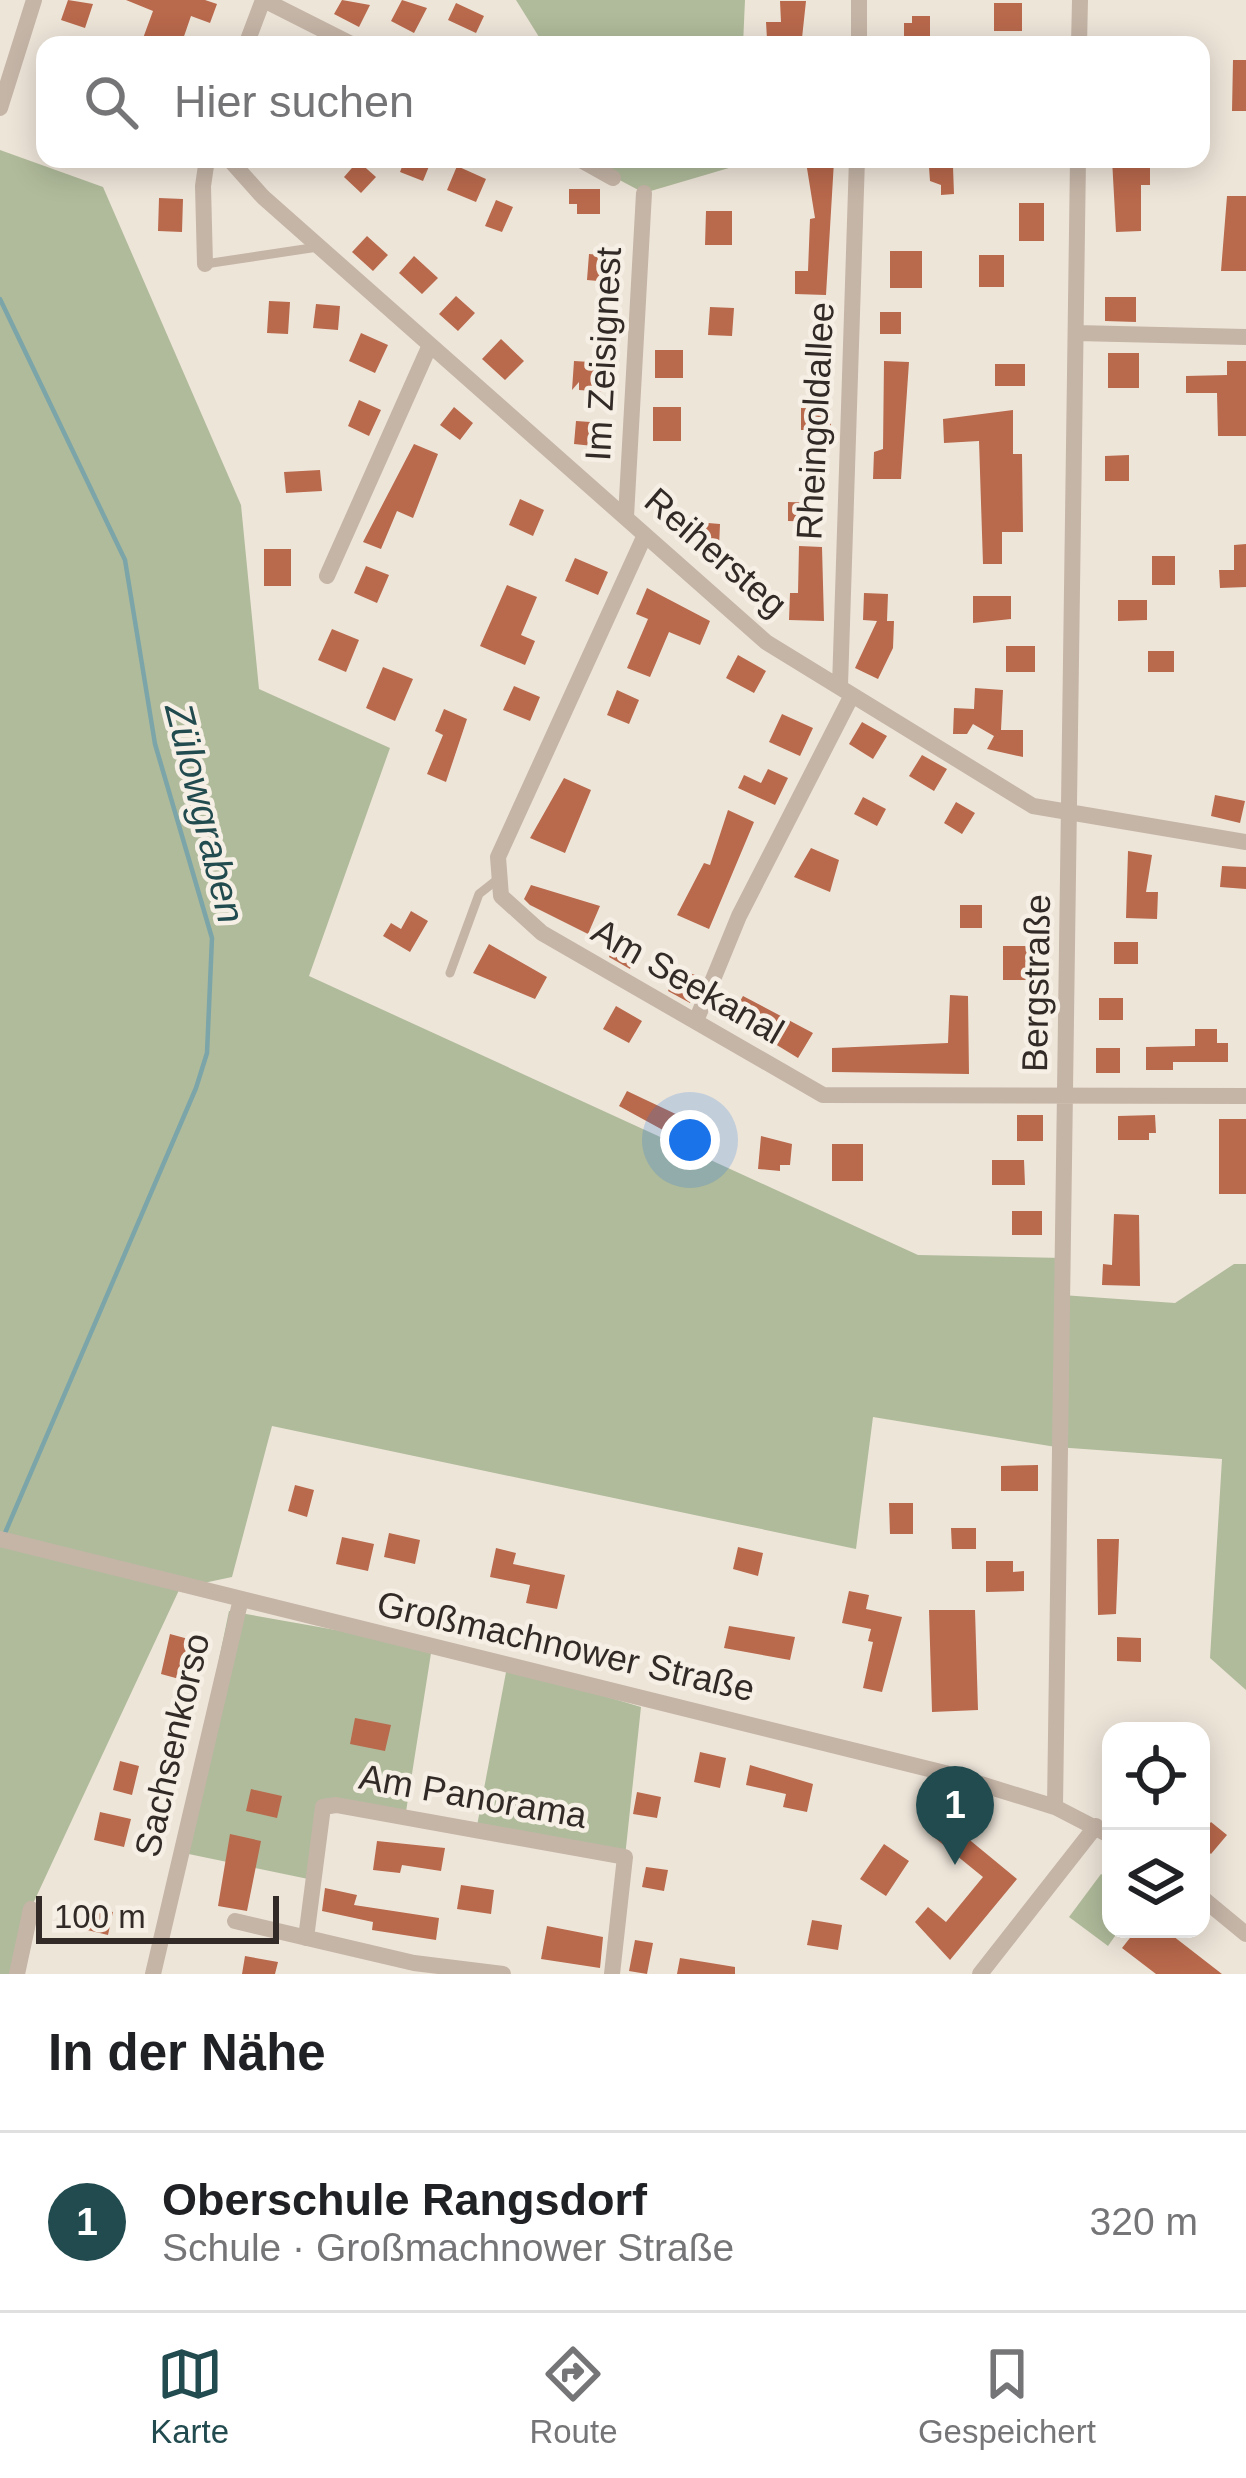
<!DOCTYPE html>
<html lang="de">
<meta charset="utf-8">
<style>
:root{--surface:#fff;--page:#f2f2f2;--text:#202124;--muted:#757577;--line:#e0e0e0;--accent:#214b4f}
body{margin:0;font-family:Helvetica,sans-serif;background:var(--page);color:var(--text)}
.controls{position:absolute;right:36px;bottom:36px;display:grid;overflow:hidden;border-radius:24px;box-shadow:0 6px 30px #0003}
.controls button{width:108px;height:108px;display:grid;place-items:center;padding:0;border:0;border-bottom:3px solid var(--line);background:var(--surface);color:var(--text);font:60px sans-serif}
.scale{position:absolute;left:36px;bottom:30px;width:243px;box-sizing:border-box;padding-left:12px;border:6px solid #322a26;border-top:0;font-size:33px;line-height:42px;white-space:nowrap;color:#322a26;-webkit-text-stroke:9px #f6efe5;paint-order:stroke}
.you{position:absolute;left:690px;top:1140px;width:42px;height:42px;margin:-30px;border:9px solid #fff;border-radius:50%;background:#1a73e8;box-shadow:0 0 0 18px #1a73e833}
.badge{display:grid;place-items:center;width:78px;height:78px;border-radius:50%;background:var(--accent);color:#fff;font-size:39px;font-weight:700}
.pin{position:absolute;translate:-50% -99px;filter:drop-shadow(0 3px 6px #0008)}
.pin::after{content:'';position:absolute;top:63px;width:42px;height:36px;background:inherit;clip-path:polygon(0 0,100% 0,50% 100%)}
.list{margin:0;padding:0;list-style:none}
h2{display:flex;justify-content:space-between;align-items:center;height:156px;margin:0;padding:0 48px;font-size:51px}
h2 small{font-size:39px;font-weight:400;color:var(--muted)}
.list li{display:grid;grid-template-columns:78px 1fr auto;gap:36px;align-items:center;box-sizing:border-box;height:180px;padding:0 48px;border-top:3px solid var(--line)}
.list b{display:block;font-size:45px;white-space:nowrap}
.list p{margin:0;font-size:39px;white-space:nowrap;color:var(--muted)}
.list em{font-size:39px;font-style:normal;color:var(--muted)}
.icon{flex:none;width:66px;height:66px;fill:none;stroke:currentColor;stroke-width:2;stroke-linecap:round;stroke-linejoin:round}
.map{position:relative;flex:none;width:1246px;height:1974px;overflow:hidden}
.search{position:absolute;background:var(--surface);box-shadow:0 6px 30px #0003;left:36px;right:36px;top:36px;height:132px;display:flex;align-items:center;gap:30px;box-sizing:border-box;padding:0 42px;border-radius:24px;color:var(--muted);font-size:45px}
.sheet{height:336px;background:var(--surface)}
nav{display:flex;justify-content:space-around;align-items:center;box-sizing:border-box;height:168px;border-top:3px solid var(--line);background:var(--surface);font-size:33px;color:var(--muted)}
nav a{display:grid;justify-items:center;gap:6px}
nav .on{color:var(--accent)}
.map>svg:first-child{display:block}
.green{fill:#b0bb9b}
.lines{fill:none;stroke-linecap:round;stroke-linejoin:round}
.stream{stroke:#7ba5a8;stroke-width:4.5}
.building{fill:#b9694c}
.lane{stroke:#c5b5a7;stroke-width:9}
.street{stroke:#c5b5a7;stroke-width:16}
.labels{text-anchor:middle;dominant-baseline:central;stroke-width:9;stroke-linejoin:round;paint-order:stroke}
.street-label{font-size:36px;fill:#322a26;stroke:#f6efe5}
.water-label{font-size:39px;font-style:italic;fill:#214b4f;stroke:#f6efe5}
</style>
<div class="map">
<svg width="1246" height="1974" viewBox="0 0 1246 1974">
<rect width="100%" height="100%" fill="#eee5d9"/>
<path class="green" d="M516,0H745L743,45H544Z
M0,150L103,187L241,505L259,689L390,748L309,976L918,1255L1064,1258L1062,1295L1175,1303L1234,1264H1246V1690L1210,1658L1222,1459L1056,1447L873,1417L856,1549L272,1426L232,1577L180,1588L31,1908L17,1974H0Z
M580,159H739V165L644,193Z
M229,1611L432,1647L405,1818L323,1807L313,1880L179,1852Z
M507,1667L641,1707L625,1857L476,1831Z
M1101,1874L1111,1881V1929H1120L1108,1946L1069,1917Z"/>
<g class="lines">
<path class="stream" d="M0,299L125,560L155,744L212,938L207,1053L196,1088L5,1533"/>
</g>
<path class="building" d="M68,0L93,4L85,28L61,20Z
M126,0H205L217,4L210,23L191,16L181,45H153L142,41L153,11Z
M342,0L370,5L359,27L334,14Z
M402,0L427,8L414,33L391,21Z
M780,1H806L802,38L767,39L766,22H781Z
M456,3L484,16L476,33L448,20Z
M994,3H1022V31H994Z
M912,16H930V39H904V23H912Z
M1233,60H1246V111H1232Z
M405,159H432L423,181L400,172Z
M1112,159H1150V185H1141V231L1116,232Z
M358,161L376,177L361,193L344,177Z
M834,161L826,295L795,294V271H808L810,219L815,218L806,162Z
M457,166L486,179L476,202L447,190Z
M929,167H953L954,194L941,195V185L930,181Z
M569,189H600V214H577V204H569Z
M1227,196H1246V271H1221Z
M159,198L183,199L182,232L158,231Z
M496,200L513,207L502,232L485,226Z
M1019,203H1044V241H1019Z
M706,211H732V245H705Z
M367,236L388,255L373,271L352,252Z
M890,251H922V288H890Z
M589,254L611,256L609,282L587,280Z
M979,255H1004V287H979Z
M414,256L438,278L422,294L399,273Z
M456,296L475,313L458,331L439,314Z
M1105,297H1136V322L1105,321Z
M269,301L290,302L288,334L267,333Z
M316,304L340,306L338,330L313,328Z
M710,307L734,308L732,336L708,335Z
M880,312H901V334H880Z
M361,333L388,345L375,373L349,361Z
M501,339L524,361L505,380L482,359Z
M655,350H683V378H655Z
M1108,353H1139V388H1108Z
M574,361L607,363L605,392L579,390V382L572,390Z
M884,361L909,362L901,479H873L874,452L883,449Z
M1227,361H1246V436H1218L1217,393H1186V376L1227,375Z
M995,364H1025V386H995Z
M359,400L381,410L369,436L348,426Z
M454,407L473,423L460,440L440,425Z
M653,407H681V441H653Z
M801,408L831,409V430H801Z
M1013,410V454H1022L1023,532H1002V564H983L979,441L944,443L943,419Z
M576,421L605,423L603,447L574,444Z
M414,444L438,454L413,518L397,511L381,549L363,542Z
M1129,455V481H1105V456Z
M320,470L322,491L286,493L284,472Z
M520,499L544,510L533,536L509,525Z
M788,502L822,503L821,522L788,521Z
M696,522L720,524L719,547L695,545Z
M1246,544V587L1220,588L1219,570H1234V545Z
M799,546L822,547L824,621L789,620L790,593H798Z
M264,549H291V586H264Z
M1152,556H1175V585H1152Z
M575,558L608,572L598,595L565,581Z
M366,566L389,575L377,603L354,593Z
M507,585L537,597L521,635L535,641L525,665L480,646Z
M647,588L710,621L700,645L669,632L650,677L627,668L648,619L636,614Z
M864,593L888,594L887,621H882H894L893,648L878,679L855,668L877,621L863,620Z
M973,596H1011V619L973,623Z
M1118,600H1147V620L1118,621Z
M332,629L359,640L346,672L318,660Z
M1006,646H1035V672H1006Z
M1148,651H1174V672H1148Z
M738,655L766,671L754,693L726,678Z
M383,667L413,679L395,721L366,708Z
M514,686L540,697L530,721L503,710Z
M975,688L1003,690L1001,730H1023V757L987,749L994,736L973,724L967,734H953L954,708L974,709Z
M617,690L639,700L629,724L607,715Z
M444,709L467,719L446,782L427,774L443,735L435,731Z
M782,714L813,728L800,756L769,742Z
M862,722L887,736L873,759L849,744Z
M922,755L947,769L934,791L909,776Z
M768,769L788,778L775,805L738,788L744,775L761,783Z
M564,778L591,790L565,853L530,838Z
M1215,795L1245,801L1240,823L1211,816Z
M863,797L886,809L877,826L854,814Z
M956,802L975,813L962,834L944,823Z
M728,810L754,822L709,929L677,915L704,863L710,865Z
M811,848L839,860L830,892L794,877Z
M1128,851L1152,855L1146,892H1158L1157,919L1126,918Z
M1222,866L1246,867V889L1220,887Z
M531,885L600,906L588,934L530,905L524,899Z
M960,905H982V928H960Z
M411,911L428,921L410,952L383,936L391,923L401,929Z
M617,936L639,946L630,969L609,957Z
M1114,942H1138V964H1114Z
M489,944L547,977L535,999L473,973Z
M1003,946H1029V980H1003Z
M677,968L700,977L690,1003L668,991Z
M950,995L968,996L969,1074L832,1072V1048L948,1043Z
M743,996L813,1033L798,1058L731,1017Z
M1099,998H1123V1020H1099Z
M616,1006L642,1021L629,1043L603,1029Z
M1195,1029H1217V1043H1228V1062H1173V1070H1146V1047L1195,1046Z
M1096,1048H1120V1073H1096Z
M627,1091L682,1117L672,1135L619,1106Z
M1017,1115H1043V1141H1017Z
M1155,1115L1156,1133H1149V1140H1118V1116Z
M1219,1119H1246V1194H1219Z
M761,1136L792,1144L790,1165H780V1171L758,1169Z
M832,1144H863V1181H832Z
M992,1160H1024L1025,1185H992Z
M1012,1211H1042V1235H1012Z
M1114,1214L1139,1215L1140,1286L1102,1285L1103,1264L1112,1265Z
M1038,1465V1491H1001V1466Z
M295,1485L314,1490L307,1517L288,1511Z
M889,1503H913V1534H890Z
M951,1528H976V1549H952Z
M389,1533L420,1540L415,1564L384,1557Z
M342,1537L374,1544L368,1571L336,1564Z
M1097,1539H1119L1116,1614L1098,1615Z
M738,1547L763,1553L758,1576L733,1569Z
M496,1548L516,1553L513,1564L565,1575L557,1609L526,1603L530,1585L490,1577Z
M986,1561H1013V1572L1024,1571V1591L986,1592Z
M849,1591L869,1595L866,1609L902,1617L882,1692L863,1688L873,1642L868,1641L871,1629L842,1623Z
M929,1610H975L978,1710L932,1712Z
M729,1626L795,1637L790,1660L724,1648Z
M170,1634L192,1640L183,1680L161,1674Z
M1117,1637L1141,1638V1662L1117,1661Z
M355,1718L391,1725L385,1751L350,1744Z
M700,1752L726,1758L720,1788L694,1782Z
M120,1761L139,1766L132,1795L113,1790Z
M750,1765L813,1784L807,1812L783,1807L786,1794L746,1785Z
M251,1789L282,1796L277,1818L246,1811Z
M637,1792L661,1797L657,1818L633,1814Z
M100,1812L131,1819L124,1847L94,1840Z
M943,1818L1017,1879L950,1960L915,1922L928,1907L946,1922L983,1877L930,1834Z
M1211,1822L1227,1835L1211,1854L1201,1845V1834Z
M230,1834L261,1841L247,1911L218,1906Z
M377,1841L445,1848L441,1871L402,1865L400,1873L373,1870Z
M884,1844L909,1861L886,1896L860,1879Z
M646,1867L668,1870L664,1891L642,1887Z
M461,1885L494,1890L491,1914L457,1909Z
M325,1888L357,1895L354,1905L439,1918L436,1940L372,1930L373,1922L322,1911Z
M89,1906L113,1912L108,1935L83,1929Z
M812,1920L842,1925L838,1950L807,1945Z
M547,1926L603,1937L600,1968L541,1959Z
M1137,1929H1164L1222,1974H1156L1122,1948Z
M635,1940L653,1943L647,1974L629,1971Z
M245,1956L278,1962L275,1974H242Z
M680,1958L735,1967V1974H677Z"/>
<g class="lines">
<path class="lane" d="M205,264L318,247
M450,973L479,894L498,879"/>
<path class="street" d="M264,0L353,45
M859,0V45
M246,45L263,0
M1079,45L1080,0
M0,108L34,0
M229,159L263,197L766,642L1033,806L1246,842
M579,159L613,178
M205,264L203,186L207,159
M1076,333L1246,337
M626,517L644,193
M644,537L498,857L501,896L542,933L823,1095L1246,1096
M327,576L430,345
M840,686L857,159
M696,1021L739,916L851,697
M0,1539L945,1773L1055,1807L1111,1836
M1055,1807L1078,159
M1201,1897L1246,1934
M235,1921L414,1963L503,1974
M306,1938L323,1807L336,1805L625,1857L612,1974
M17,1974L31,1909
M153,1974L240,1603
M980,1974L1096,1826"/>
</g>
<g class="labels">
<g class="street-label">
<text transform="translate(603 354) rotate(-87)">Im Zeisignest</text>
<text transform="translate(815 421) rotate(-87)">Rheingoldallee</text>
<text transform="translate(716 552) rotate(41)">Reihersteg</text>
<text transform="translate(688 981) rotate(30)">Am Seekanal</text>
<text transform="translate(1036 983) rotate(-89)">Bergstraße</text>
<text transform="translate(566 1646) rotate(13)">Großmachnower Straße</text>
<text transform="translate(172 1745) rotate(-77)">Sachsenkorso</text>
<text transform="translate(473 1796) rotate(10)">Am Panorama</text>
</g>
<g class="water-label">
<text transform="translate(205 813) rotate(76)">Zülowgraben</text>
</g>
</g>
</svg>
<div class="controls">
<button><svg class="icon" aria-label="locate" viewBox="0 0 24 24"><circle cx="12" cy="12" r="6"/><path d="M12 2v4M12 18v4M2 12h4M18 12h4"/></svg></button>
<button><svg class="icon" aria-label="layers" viewBox="0 0 24 24"><path d="M12 4l9 5-9 5-9-5zM3 14l9 5 9-5"/></svg></button>
</div>
<div class="scale">100 m</div>
<div class="you"></div>
<div class="pin badge" style="left:955px;top:1865px">1</div>
<div class="search"><svg class="icon" aria-label="search" viewBox="0 0 24 24"><circle cx="10" cy="10" r="6"/><path d="M15 15l6 6"/></svg>Hier suchen</div>
</div>
<section class="sheet">
<h2>In der Nähe<small></small></h2>
<ul class="list">
<li><span class="badge">1</span><div><b>Oberschule Rangsdorf</b><p>Schule · Großmachnower Straße</p></div><em>320 m</em></li>
</ul>
</section>
<nav>
<a class="on"><svg class="icon" aria-label="map" viewBox="0 0 24 24"><path d="M3 6l6-2 6 2 6-2v14l-6 2-6-2-6 2zM9 4v14M15 6v14"/></svg>Karte</a>
<a><svg class="icon" aria-label="directions" viewBox="0 0 24 24"><path d="M12 3l9 9-9 9-9-9zM9 14v-3h6M13 9l2 2-2 2"/></svg>Route</a>
<a><svg class="icon" aria-label="saved" viewBox="0 0 24 24"><path d="M7 4h10v16l-5-4-5 4z"/></svg>Gespeichert</a>
</nav>
